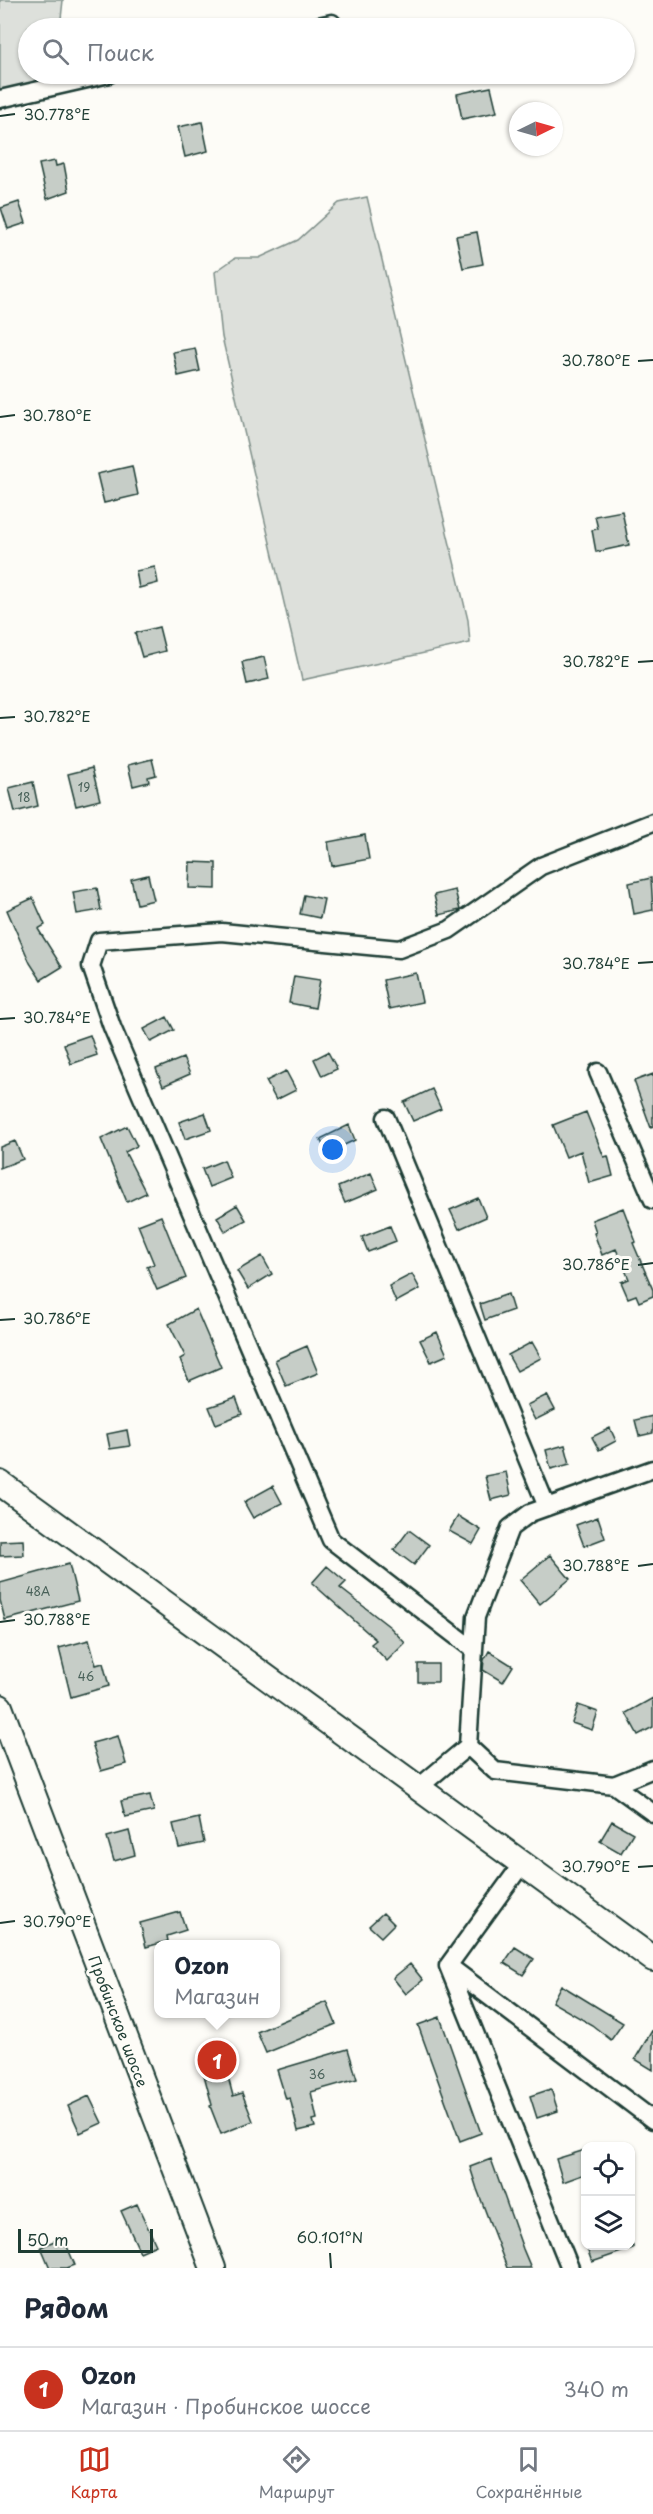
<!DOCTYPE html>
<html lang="ru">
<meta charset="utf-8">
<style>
:root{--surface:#fff;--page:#f6f6f7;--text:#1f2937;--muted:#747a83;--line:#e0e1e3;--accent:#c8321e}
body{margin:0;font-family:"Playpen Sans",sans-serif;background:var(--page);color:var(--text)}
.controls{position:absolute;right:18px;bottom:18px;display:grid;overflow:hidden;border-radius:12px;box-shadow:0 2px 4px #0004}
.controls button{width:54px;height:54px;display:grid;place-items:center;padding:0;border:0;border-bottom:2px solid var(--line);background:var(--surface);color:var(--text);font:30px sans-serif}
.compass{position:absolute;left:509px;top:102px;width:54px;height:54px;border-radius:50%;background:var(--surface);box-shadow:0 2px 4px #0004;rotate:85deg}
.scale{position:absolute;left:18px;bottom:15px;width:135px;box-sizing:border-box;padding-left:6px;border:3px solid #1f3d34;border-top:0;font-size:16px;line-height:21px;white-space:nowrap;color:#1f3d34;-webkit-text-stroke:4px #fdfcf7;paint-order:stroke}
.you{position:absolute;left:333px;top:1150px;width:21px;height:21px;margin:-15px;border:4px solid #fff;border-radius:50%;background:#1a73e8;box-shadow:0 0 0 9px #1a73e833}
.badge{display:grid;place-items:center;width:39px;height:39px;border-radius:50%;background:var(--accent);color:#fff;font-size:20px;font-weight:700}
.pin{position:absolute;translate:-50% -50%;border:3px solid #fff;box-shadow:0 2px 6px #0006}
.popup{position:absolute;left:154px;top:1940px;width:126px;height:78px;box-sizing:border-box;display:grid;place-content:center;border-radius:12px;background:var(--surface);filter:drop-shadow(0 2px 4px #0005);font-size:20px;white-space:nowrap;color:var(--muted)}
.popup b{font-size:22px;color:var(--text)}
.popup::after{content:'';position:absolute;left:50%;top:100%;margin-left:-12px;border:12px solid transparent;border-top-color:var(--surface)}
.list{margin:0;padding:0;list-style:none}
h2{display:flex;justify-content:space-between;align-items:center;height:78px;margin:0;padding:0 24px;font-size:26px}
h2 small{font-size:20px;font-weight:400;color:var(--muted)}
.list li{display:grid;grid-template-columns:39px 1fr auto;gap:18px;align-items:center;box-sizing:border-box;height:84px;padding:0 24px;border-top:2px solid var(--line)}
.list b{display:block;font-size:22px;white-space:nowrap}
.list p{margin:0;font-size:20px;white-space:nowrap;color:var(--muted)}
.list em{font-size:20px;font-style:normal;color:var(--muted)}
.icon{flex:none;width:33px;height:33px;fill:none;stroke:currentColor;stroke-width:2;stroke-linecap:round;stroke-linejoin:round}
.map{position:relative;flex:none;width:653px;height:2268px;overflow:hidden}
.search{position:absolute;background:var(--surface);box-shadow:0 2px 4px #0004;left:18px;right:18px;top:18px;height:66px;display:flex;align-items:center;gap:15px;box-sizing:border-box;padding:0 21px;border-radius:33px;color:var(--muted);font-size:22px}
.sheet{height:162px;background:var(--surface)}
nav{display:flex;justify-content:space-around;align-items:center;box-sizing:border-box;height:84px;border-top:2px solid var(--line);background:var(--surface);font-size:16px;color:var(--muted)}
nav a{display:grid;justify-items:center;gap:3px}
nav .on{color:var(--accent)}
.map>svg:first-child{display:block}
.green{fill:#dde0db;stroke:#7e8e88;stroke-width:1.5}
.building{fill:#c6cdc7;stroke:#1f3d34;stroke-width:1.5}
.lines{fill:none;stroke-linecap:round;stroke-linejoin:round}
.street-casing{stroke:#1f3d34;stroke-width:21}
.secondary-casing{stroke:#1f3d34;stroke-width:28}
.street{stroke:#fdfcf7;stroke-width:16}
.secondary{stroke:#fdfcf7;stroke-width:24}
.ticks{fill:none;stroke:#1f3d34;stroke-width:2}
.labels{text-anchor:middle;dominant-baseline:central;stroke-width:6;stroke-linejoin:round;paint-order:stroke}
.number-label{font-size:12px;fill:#496159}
.street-label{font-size:15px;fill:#1f3d34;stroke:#fdfcf7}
.ticks-label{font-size:15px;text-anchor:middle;fill:#1f3d34;stroke:#fdfcf7;stroke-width:6;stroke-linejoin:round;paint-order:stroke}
</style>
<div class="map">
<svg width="653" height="2268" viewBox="0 0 653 2268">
<rect width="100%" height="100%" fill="#fdfcf7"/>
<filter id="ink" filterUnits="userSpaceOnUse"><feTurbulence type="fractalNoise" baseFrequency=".0167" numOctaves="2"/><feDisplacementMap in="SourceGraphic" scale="12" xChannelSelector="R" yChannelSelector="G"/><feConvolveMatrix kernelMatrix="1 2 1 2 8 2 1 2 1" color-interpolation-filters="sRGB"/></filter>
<g filter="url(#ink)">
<path class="green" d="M0,0H63L60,28H28V74H55L54,80L0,93Z
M367,197L468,620L470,643L302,680L222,337L215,272L235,258H259L298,240L339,203Z"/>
<path class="building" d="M491,87L497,112L462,119L457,94Z
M202,122L208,151L185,157L178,127Z
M55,161L56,166L64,164L69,191L47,199L39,164Z
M19,202L26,223L8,229L1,208Z
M477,232L483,264L463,268L456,236Z
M195,348L200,371L178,376L173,352Z
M132,466L138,495L104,503L97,474Z
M622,511L629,545L596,552L592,530L598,529L595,516Z
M155,567L158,583L139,588L136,571Z
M159,627L165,651L142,657L135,633Z
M264,657L269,679L247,684L242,662Z
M152,759L156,775L148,777L149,782L133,786L128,765Z
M92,768L100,800L76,806L68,774Z
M33,782L38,806L15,812L9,788Z
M365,835L369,859L332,866L328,842Z
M190,862L216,863V889L189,888Z
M148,875L154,900L137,904L131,879Z
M651,878L653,910L634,914L629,883Z
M97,888L101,910L77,914L73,892Z
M455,890L460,910L439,915L434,895Z
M304,895L324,899L320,918L300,914Z
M33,898L45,925L38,929L62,967L41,980L30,963L7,910Z
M416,973L422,1002L389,1009L383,980Z
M294,976L320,980L315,1008L289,1003Z
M167,1017L174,1030L151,1042L144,1029Z
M90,1035L97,1055L71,1064L64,1044Z
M328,1052L337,1069L322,1076L314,1059Z
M183,1058L190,1074L163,1086L156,1069Z
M286,1071L296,1090L276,1100L266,1081Z
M653,1074V1127L651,1128L634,1081Z
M432,1089L441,1109L413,1121L404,1102Z
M586,1112L604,1157L608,1156L613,1176L589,1183L581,1151L566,1157L553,1125Z
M205,1113L211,1130L185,1139L179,1122Z
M349,1125L355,1140L327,1153L320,1139Z
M127,1126L137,1146L125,1152L146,1193L127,1202L101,1139Z
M15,1141L23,1159L0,1168V1147Z
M224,1160L231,1178L209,1187L202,1169Z
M371,1173L378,1189L345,1203L338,1187Z
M478,1198L486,1217L459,1229L450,1210Z
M237,1205L246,1220L225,1231L217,1217Z
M623,1208L636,1242L633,1243L653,1290V1296L639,1302L636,1295L628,1298L621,1282L629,1279L616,1249L602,1255L594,1233L596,1232L592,1220Z
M161,1216L186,1278L157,1290L147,1267L154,1264L138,1225Z
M390,1226L396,1241L368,1252L362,1237Z
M262,1256L272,1274L248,1289L237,1271Z
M412,1274L420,1289L396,1302L389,1286Z
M508,1294L513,1310L485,1320L480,1304Z
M196,1309L221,1367L189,1381L180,1359L185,1356L169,1324Z
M437,1332L447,1355L431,1362L420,1340Z
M532,1342L541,1358L517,1371L508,1355Z
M307,1346L318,1373L286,1386L275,1360Z
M547,1395L555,1410L535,1420L527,1405Z
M236,1398L242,1414L216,1424L209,1407Z
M653,1416V1433L639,1436L635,1420Z
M610,1428L616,1441L599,1450L592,1437Z
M127,1430L130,1446L110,1449L107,1434Z
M565,1445L570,1464L551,1469L546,1450Z
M506,1472L511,1495L491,1500L485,1476Z
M273,1486L282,1503L253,1518L244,1502Z
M458,1516L481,1530L473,1544L449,1531Z
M598,1517L605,1538L584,1546L576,1525Z
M409,1530L429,1545L414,1565L394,1550Z
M23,1540L24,1555L0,1556V1541Z
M550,1555L570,1579L540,1604L520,1580Z
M69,1564L78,1601L5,1620L0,1600V1583Z
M327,1566L346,1582L340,1588L390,1627L405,1643L387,1661L371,1644L376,1640L312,1583Z
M89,1640L96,1665L103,1663L109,1686L71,1697L59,1648Z
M489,1651L513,1666L503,1682L483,1670L484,1660Z
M418,1664H438V1682H418Z
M653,1698V1727L638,1735L626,1713Z
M578,1705L598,1712L592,1730L572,1723Z
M118,1736L126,1764L101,1771L92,1743Z
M150,1795L154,1811L125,1817L121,1801Z
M199,1818L204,1843L179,1848L173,1824Z
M612,1821L633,1833L621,1853L600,1841Z
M129,1831L135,1855L114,1861L107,1837Z
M180,1912L186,1930L167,1936L168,1941L146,1947L140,1923Z
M383,1913L394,1924L381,1937L369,1926Z
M515,1947L534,1959L523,1975L504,1963Z
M410,1964L423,1980L406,1994L393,1978Z
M561,1985L623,2023L611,2040L592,2025L552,2002Z
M327,2002L336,2024L266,2053L257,2032Z
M440,2017L481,2133L460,2141L418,2025Z
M653,2029V2070L635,2059Z
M348,2049L357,2079L311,2092L317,2119L313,2120L315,2127L298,2131L290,2098L286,2099L277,2070Z
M222,2054L233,2096L242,2093L253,2121L221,2134L210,2106L212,2105L200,2060Z
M551,2089L558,2111L537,2118L530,2096Z
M89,2096L102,2123L80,2133L68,2106Z
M585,2150V2174L563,2182L556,2159Z
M491,2159L523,2249L531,2268H507L477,2189L470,2167Z
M137,2204L156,2245L140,2252L121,2211Z
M63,2237L75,2265L67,2268H50L41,2247Z
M586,2246H633V2248L592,2262Z"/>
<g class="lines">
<g class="street-casing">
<path id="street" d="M309,28L332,23
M0,99L109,74
M598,1072L653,1200
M386,1118L547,1507
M474,1650L331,1540L112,1027L91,966L99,941L222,932L399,949L449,930L541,866L653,822
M468,1746L495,1771L614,1785L653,1813
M614,1785L653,1769
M418,1788L468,1746L476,1617L510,1528L530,1513L653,1469
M522,1864L448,1966L570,2268
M450,1967L653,2120"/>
</g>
<g class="secondary-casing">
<path id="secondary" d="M0,1483L653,1959
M0,1707L213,2268"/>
</g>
<use href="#street" class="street"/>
<use href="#secondary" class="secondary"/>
</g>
</g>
<path class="ticks" d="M0,116L15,114M638,361L653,360M0,417L15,415M638,662L653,661M0,718L15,717M638,963L653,962M0,1019L15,1018M638,1265L653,1263M0,1320L15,1319M638,1566L653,1564M0,1622L15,1620M638,1867L653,1866M0,1923L15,1921M330,2253L331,2268"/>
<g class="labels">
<g class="number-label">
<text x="84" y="787">19</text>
<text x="24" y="797">18</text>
<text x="38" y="1591">48А</text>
<text x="86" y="1676">46</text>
<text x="317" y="2074">36</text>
</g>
<g class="street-label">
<text transform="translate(119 2021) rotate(69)">Пробинское шоссе</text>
</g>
</g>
<g class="ticks-label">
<text x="57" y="120">30.778°E</text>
<text x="596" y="366">30.780°E</text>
<text x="57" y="421">30.780°E</text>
<text x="596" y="667">30.782°E</text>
<text x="57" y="722">30.782°E</text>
<text x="596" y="969">30.784°E</text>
<text x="57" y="1023">30.784°E</text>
<text x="596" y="1270">30.786°E</text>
<text x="57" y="1324">30.786°E</text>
<text x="596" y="1571">30.788°E</text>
<text x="57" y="1625">30.788°E</text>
<text x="596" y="1872">30.790°E</text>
<text x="57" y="1927">30.790°E</text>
<text x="330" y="2243">60.101°N</text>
</g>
</svg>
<div class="controls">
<button><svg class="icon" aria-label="locate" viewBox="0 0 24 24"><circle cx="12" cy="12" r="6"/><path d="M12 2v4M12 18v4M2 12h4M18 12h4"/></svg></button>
<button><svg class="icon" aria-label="layers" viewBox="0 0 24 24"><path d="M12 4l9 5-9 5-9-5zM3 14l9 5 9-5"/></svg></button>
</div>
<svg class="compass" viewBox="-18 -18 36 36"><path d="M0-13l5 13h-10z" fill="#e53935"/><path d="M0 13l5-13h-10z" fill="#747a83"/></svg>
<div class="scale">50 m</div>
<div class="you"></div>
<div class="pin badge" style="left:217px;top:2060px">1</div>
<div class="popup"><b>Ozon</b>Магазин</div>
<div class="search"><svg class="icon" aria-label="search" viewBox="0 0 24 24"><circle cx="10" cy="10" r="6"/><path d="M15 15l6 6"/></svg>Поиск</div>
</div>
<section class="sheet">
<h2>Рядом<small></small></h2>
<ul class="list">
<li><span class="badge">1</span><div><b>Ozon</b><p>Магазин · Пробинское шоссе</p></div><em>340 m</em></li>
</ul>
</section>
<nav>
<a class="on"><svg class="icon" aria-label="map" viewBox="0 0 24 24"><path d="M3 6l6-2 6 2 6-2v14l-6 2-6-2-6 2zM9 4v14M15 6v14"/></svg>Карта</a>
<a><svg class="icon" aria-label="directions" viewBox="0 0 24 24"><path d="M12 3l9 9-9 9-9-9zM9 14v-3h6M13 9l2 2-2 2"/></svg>Маршрут</a>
<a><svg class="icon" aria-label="saved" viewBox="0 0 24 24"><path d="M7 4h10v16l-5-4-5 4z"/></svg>Сохранённые</a>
</nav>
